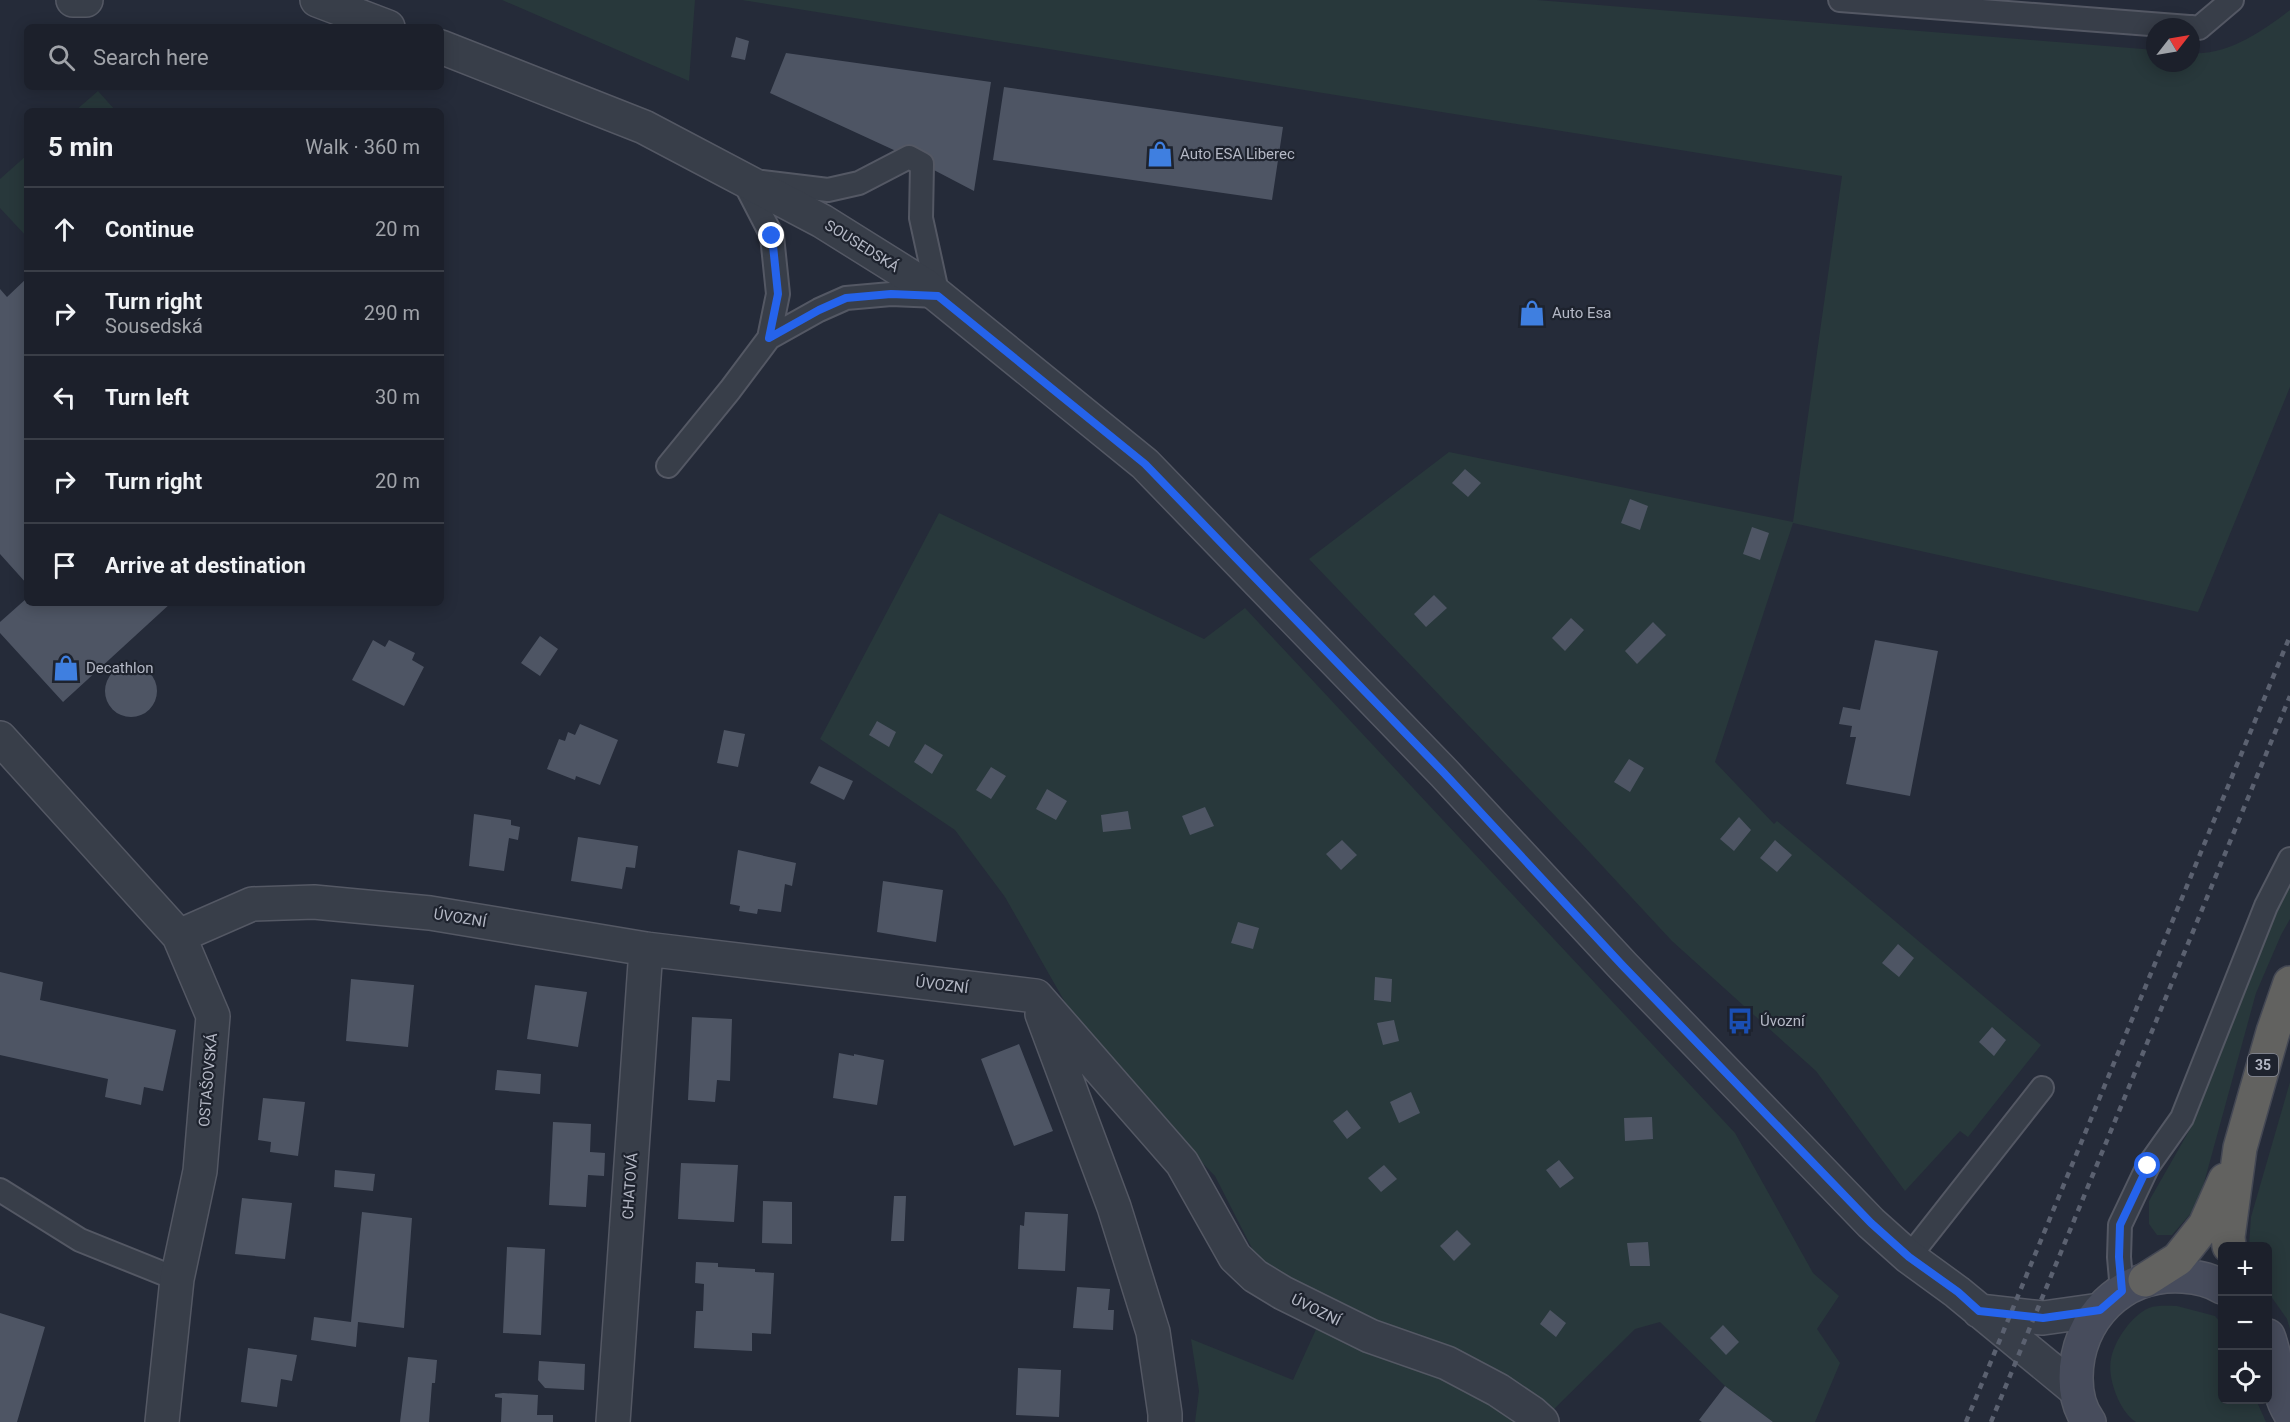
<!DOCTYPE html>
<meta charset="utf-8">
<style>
:root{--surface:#1c202b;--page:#252833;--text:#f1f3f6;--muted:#a0a3a9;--line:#3a3e47}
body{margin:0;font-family:Roboto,sans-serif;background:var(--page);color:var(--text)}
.controls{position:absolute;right:18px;bottom:18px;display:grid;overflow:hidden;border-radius:9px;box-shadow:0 3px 15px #0003}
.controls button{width:54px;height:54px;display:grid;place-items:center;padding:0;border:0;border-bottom:2px solid var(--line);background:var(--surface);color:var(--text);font:30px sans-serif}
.compass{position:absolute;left:2146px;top:18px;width:54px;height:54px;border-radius:50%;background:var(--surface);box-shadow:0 3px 15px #0003;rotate:59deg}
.stop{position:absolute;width:18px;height:18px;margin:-14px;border:4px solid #2563eb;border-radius:50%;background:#fff}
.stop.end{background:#2563eb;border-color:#fff;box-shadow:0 2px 6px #0008}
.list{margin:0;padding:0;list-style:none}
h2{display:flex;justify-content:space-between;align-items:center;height:78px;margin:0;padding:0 24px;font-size:26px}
h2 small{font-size:20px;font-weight:400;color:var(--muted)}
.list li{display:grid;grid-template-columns:39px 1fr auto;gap:18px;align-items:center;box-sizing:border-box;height:84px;padding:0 24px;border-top:2px solid var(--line)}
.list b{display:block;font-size:22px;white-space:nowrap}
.list p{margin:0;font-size:20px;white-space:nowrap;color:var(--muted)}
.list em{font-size:20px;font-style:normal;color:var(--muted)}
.icon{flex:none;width:33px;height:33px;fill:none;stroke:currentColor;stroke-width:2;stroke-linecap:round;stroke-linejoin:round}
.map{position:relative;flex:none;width:2290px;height:1422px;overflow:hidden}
.search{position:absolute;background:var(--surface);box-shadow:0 3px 15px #0003;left:24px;top:24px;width:420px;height:66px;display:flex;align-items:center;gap:15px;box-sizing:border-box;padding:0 21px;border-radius:9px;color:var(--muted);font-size:22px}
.panel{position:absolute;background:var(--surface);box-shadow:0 3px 15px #0003;left:24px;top:108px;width:420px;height:498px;border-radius:9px}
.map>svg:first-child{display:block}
.green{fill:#28383b}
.building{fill:#4e5564}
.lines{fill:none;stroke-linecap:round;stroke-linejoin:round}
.service-casing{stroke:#545864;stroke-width:26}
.minor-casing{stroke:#545864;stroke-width:36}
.secondary-casing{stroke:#545864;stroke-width:36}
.trunk-casing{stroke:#444854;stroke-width:36}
.service{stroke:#383e49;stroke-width:22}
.minor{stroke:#383e49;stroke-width:33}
.secondary{stroke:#474c5c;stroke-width:33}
.trunk{stroke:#626260;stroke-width:33}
.rail{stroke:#5b6170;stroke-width:4.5;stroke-dasharray:6 6;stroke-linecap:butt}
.route{stroke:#2563eb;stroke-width:8}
.labels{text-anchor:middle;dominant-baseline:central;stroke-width:4.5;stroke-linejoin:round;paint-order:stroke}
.shield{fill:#1e232e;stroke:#878b98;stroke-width:1.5}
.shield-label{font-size:14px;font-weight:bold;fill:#b4b8c5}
.poi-label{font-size:15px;fill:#b4b8c5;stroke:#1e232e;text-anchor:start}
.street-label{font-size:15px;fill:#b4b8c5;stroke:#1e232e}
</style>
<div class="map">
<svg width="2290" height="1422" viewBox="0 0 2290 1422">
<rect width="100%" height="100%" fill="#252b39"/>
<path class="green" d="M502,0H695L689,81Z
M742,0H1537L2155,50V63H2191V53C2227,56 2263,31 2290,10V387L2198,612L1793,523L1715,762L1774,824L1777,821L2041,1045L1968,1137L1960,1131L1905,1191L1816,1071L1672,941L1581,843L1309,559L1449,452L1793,522L1842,176Z
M98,91L116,111H75Z
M27,155V237L0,208V179Z
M939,513L1204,639L1245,608L1735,1133L1813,1273L1839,1296L1817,1329L1840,1363L1815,1422H1773L1725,1386L1660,1322L1635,1329L1550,1413L1420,1342L1261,1266L1215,1176L1094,1053L1005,897L955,830L820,739Z
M2290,883V919L2281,935L2256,993L2198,1205L2172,1235H2157L2149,1224V1201L2193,1124L2268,926Z
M2290,1082V1329L2287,1319L2268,1292V1246H2249L2251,1217Z
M2177,1306L2215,1316L2222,1324V1400H2256L2266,1422H2136C2120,1412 2107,1379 2111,1359C2114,1341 2132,1315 2149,1308C2156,1305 2169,1306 2177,1306Z
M1318,1325L1461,1385L1514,1422H1195L1199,1391L1191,1339L1293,1380Z"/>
<path class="building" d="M736,37L749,41L745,60L731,57Z
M786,53L991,82L974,191L909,157L770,93Z
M1004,87L1283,127L1272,200L993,160Z
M27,278V584L0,554V289L7,297Z
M1465,469L1481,483L1468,497L1452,483Z
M1630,499L1648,506L1640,530L1621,523Z
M1752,527L1769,533L1760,560L1743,554Z
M1434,595L1447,608L1426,627L1414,614Z
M27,598V603H171L63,702L0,633V622Z
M1571,618L1584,630L1565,651L1552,638Z
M1653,622L1666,635L1637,664L1625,651Z
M540,636L558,649L540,676L521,663Z
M373,640L385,647L389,640L415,653L412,660L424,667L404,706L352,680Z
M1875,640L1938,651L1910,796L1846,784L1856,737H1850L1852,726L1839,724L1843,707L1860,710Z
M105 691a26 26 0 1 1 52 0a26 26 0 1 1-52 0Z
M877,721L896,732L889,747L869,735Z
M580,724L618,740L600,785L576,776L575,780L547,769L559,739L565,741L568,732L575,735Z
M724,730L745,734L738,767L717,763Z
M925,744L943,755L932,774L914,762Z
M1629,759L1644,768L1630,792L1614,782Z
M819,766L853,781L844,800L810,783Z
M991,767L1006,776L991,799L976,790Z
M1047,789L1067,801L1056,820L1036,809Z
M1205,807L1214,826L1190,835L1182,816Z
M1128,811L1131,829L1103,832L1101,815Z
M474,814L511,820V825L520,827L518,840L509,838L504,871L469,866Z
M1739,817L1751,830L1734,851L1720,839Z
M578,837L638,846L635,868L626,867L622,889L571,881Z
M1342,840L1357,855L1341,870L1326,854Z
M1775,840L1792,855L1777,872L1760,858Z
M738,850L796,863L792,886L785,884L781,912L758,909L757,914L739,911L740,906L730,904Z
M883,881L943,890L936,942L877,932Z
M1238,922L1259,928L1253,949L1231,943Z
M1898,944L1914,958L1899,977L1882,963Z
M0,972L43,982L40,1000L176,1030L163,1091L144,1087L141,1105L105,1097L108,1079L0,1055Z
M1375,977L1392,979L1391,1002L1374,1000Z
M351,979L414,985L408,1047L346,1041Z
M535,985L587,992L578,1047L527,1039Z
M692,1017L732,1019L730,1081L717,1080L715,1102L688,1100Z
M1394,1020L1399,1041L1383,1045L1377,1023Z
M1992,1027L2006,1040L1994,1056L1979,1042Z
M1019,1044L1053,1131L1014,1146L981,1059Z
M839,1053L854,1056V1054L884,1060L877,1105L833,1098Z
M497,1070L541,1074L540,1094L495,1090Z
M1411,1092L1420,1113L1399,1123L1390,1102Z
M263,1098L305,1102L298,1156L270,1152L271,1142L258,1140Z
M1347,1110L1361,1128L1347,1139L1333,1121Z
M1652,1117L1653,1139L1625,1141L1624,1118Z
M553,1122L591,1124L590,1152L605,1153L604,1176L588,1175L586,1207L549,1205Z
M1559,1160L1574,1178L1560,1188L1546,1170Z
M681,1163L738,1165L734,1222L678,1219Z
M1384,1165L1397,1179L1381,1192L1368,1178Z
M335,1170L375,1174L373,1191L334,1187Z
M894,1196H906L904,1241H891Z
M242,1198L292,1203L285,1259L235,1254Z
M763,1201L792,1202V1244L762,1243Z
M362,1212L412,1218L404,1328L358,1322L356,1347L311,1340L314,1317L351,1322Z
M1025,1212L1068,1214L1065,1271L1018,1269L1020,1225L1024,1226Z
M1457,1230L1471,1244L1454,1261L1440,1246Z
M1648,1242L1650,1266H1630L1627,1243Z
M507,1247L545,1249L541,1335L503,1333Z
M696,1262L718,1263V1267L755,1269V1272L774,1273L771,1334L752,1333V1351L694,1348L696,1311H703L704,1284L695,1283Z
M1077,1287L1110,1289L1108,1310H1114L1113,1330L1073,1328Z
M1550,1310L1566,1323L1556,1337L1540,1324Z
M0,1313L45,1327L17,1422H0Z
M1723,1325L1739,1342L1726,1355L1710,1338Z
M248,1348L297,1355L292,1381L281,1379L277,1407L241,1402Z
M408,1357L437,1360L435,1383H432L429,1422H400Z
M539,1361L585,1364L584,1390L545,1388L538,1380Z
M1018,1368L1061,1370L1059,1417L1016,1415Z
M1725,1386L1773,1422H1702L1699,1420Z
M503,1393L538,1395L537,1415H553V1422H501L502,1398L495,1397V1394Z"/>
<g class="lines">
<g class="service-casing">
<path id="service" d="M1840,0L2189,27
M2191,27L2199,28L2232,0
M743,180L772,236L778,294L769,338
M668,466L730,390L769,338L819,310L846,298L891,294L938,296L921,218L922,164L909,157L859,183L828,190L762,182
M0,1190L80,1240L177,1279
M1909,1257L2042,1088
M2122,1291L2119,1257L2120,1225L2148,1166L2182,1118L2266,906L2290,859"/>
</g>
<g class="minor-casing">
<path id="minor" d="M73,0H86
M317,0L388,27
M441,47L644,127L822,221L926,286L1145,464L1444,773L1623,966L1871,1223L1909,1257L1957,1292L2076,1390
M0,738L179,936L213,1016L200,1171L177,1279L162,1422
M179,936L252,904L314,902L430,913L646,949L1036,996L1182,1163L1235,1257L1255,1276L1283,1293L1370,1336L1447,1363L1498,1390L1532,1413L1542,1422
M1042,1014L1114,1207L1153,1332L1165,1414V1422
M1979,1311L2043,1318L2100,1310
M613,1422L646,949"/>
</g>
<g class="secondary-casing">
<path id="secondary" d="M2268,1336C2278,1360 2275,1389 2290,1413
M2089,1422C2080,1410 2076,1394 2076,1378C2076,1319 2122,1272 2183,1276C2196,1277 2211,1280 2222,1287"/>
</g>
<g class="trunk-casing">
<path id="trunk" d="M2229,1246L2228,1237L2240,1148L2273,1032L2290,983
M2145,1280L2178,1259L2205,1225L2225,1180"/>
</g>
<use href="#service" class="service"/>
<use href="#minor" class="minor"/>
<use href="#secondary" class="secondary"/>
<use href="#trunk" class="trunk"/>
<path class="rail" d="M1966,1422L2290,636
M1991,1422L2290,696"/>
</g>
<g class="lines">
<path class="route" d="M772,236L778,294L769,338L819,310L846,298L891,294L938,296L1145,464L1444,773L1623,966L1871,1223L1909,1257L1958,1292L1979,1311L2043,1318L2100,1310L2122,1291L2119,1257L2120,1225L2148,1166"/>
</g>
<defs>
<g id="shop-bare" transform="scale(2.07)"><path d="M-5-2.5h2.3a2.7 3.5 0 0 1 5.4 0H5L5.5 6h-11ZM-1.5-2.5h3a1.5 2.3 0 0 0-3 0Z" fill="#3f7fe0" stroke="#1e232e" stroke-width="2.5" paint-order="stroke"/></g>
<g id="bus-bare" transform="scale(2.07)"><path d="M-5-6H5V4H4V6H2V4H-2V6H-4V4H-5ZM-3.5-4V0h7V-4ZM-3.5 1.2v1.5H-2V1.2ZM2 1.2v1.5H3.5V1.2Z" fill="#1a4fb4" stroke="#1e232e" stroke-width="2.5" paint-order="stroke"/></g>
</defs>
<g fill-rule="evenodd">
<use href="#shop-bare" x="1160" y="154"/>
<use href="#shop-bare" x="1532" y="313"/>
<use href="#shop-bare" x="66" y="668"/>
<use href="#bus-bare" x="1740" y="1021"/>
</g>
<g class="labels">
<rect class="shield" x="2248" y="1054" width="30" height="22" rx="4.5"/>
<g class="shield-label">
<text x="2263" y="1065">35</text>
</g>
<g class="poi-label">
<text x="1180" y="154">Auto ESA Liberec</text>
<text x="1552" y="313">Auto Esa</text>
<text x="86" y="668">Decathlon</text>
<text x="1760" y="1021">Úvozní</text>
</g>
<g class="street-label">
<text transform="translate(862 246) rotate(32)">SOUSEDSKÁ</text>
<text transform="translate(460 918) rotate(9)">ÚVOZNÍ</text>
<text transform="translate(942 985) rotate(7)">ÚVOZNÍ</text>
<text transform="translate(208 1080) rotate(-85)">OSTAŠOVSKÁ</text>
<text transform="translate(630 1186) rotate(-86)">CHATOVÁ</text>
<text transform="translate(1316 1310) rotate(26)">ÚVOZNÍ</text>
</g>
</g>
</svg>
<div class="controls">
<button>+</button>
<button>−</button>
<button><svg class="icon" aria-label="locate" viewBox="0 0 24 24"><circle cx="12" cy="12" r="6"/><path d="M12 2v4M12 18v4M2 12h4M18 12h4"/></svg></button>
</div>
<svg class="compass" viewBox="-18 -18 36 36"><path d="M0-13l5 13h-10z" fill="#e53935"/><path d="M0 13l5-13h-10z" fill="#a0a3a9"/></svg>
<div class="stop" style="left:2148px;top:1166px"></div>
<div class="stop end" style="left:772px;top:236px"></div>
<div class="search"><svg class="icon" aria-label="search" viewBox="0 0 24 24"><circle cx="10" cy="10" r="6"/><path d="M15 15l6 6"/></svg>Search here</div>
<section class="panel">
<h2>5 min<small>Walk · 360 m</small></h2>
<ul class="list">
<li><svg class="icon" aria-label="ahead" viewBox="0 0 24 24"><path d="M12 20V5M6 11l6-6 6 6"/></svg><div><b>Continue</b></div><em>20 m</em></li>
<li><svg class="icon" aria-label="right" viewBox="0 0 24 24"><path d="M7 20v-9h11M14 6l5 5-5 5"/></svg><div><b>Turn right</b><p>Sousedská</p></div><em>290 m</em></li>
<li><svg class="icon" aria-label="left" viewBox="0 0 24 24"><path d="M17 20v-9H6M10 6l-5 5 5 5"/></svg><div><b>Turn left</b></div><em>30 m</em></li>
<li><svg class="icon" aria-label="right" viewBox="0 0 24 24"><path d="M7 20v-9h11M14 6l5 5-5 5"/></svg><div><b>Turn right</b></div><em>20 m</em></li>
<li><svg class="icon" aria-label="arrive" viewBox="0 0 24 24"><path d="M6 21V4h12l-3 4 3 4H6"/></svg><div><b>Arrive at destination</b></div></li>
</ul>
</section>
</div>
